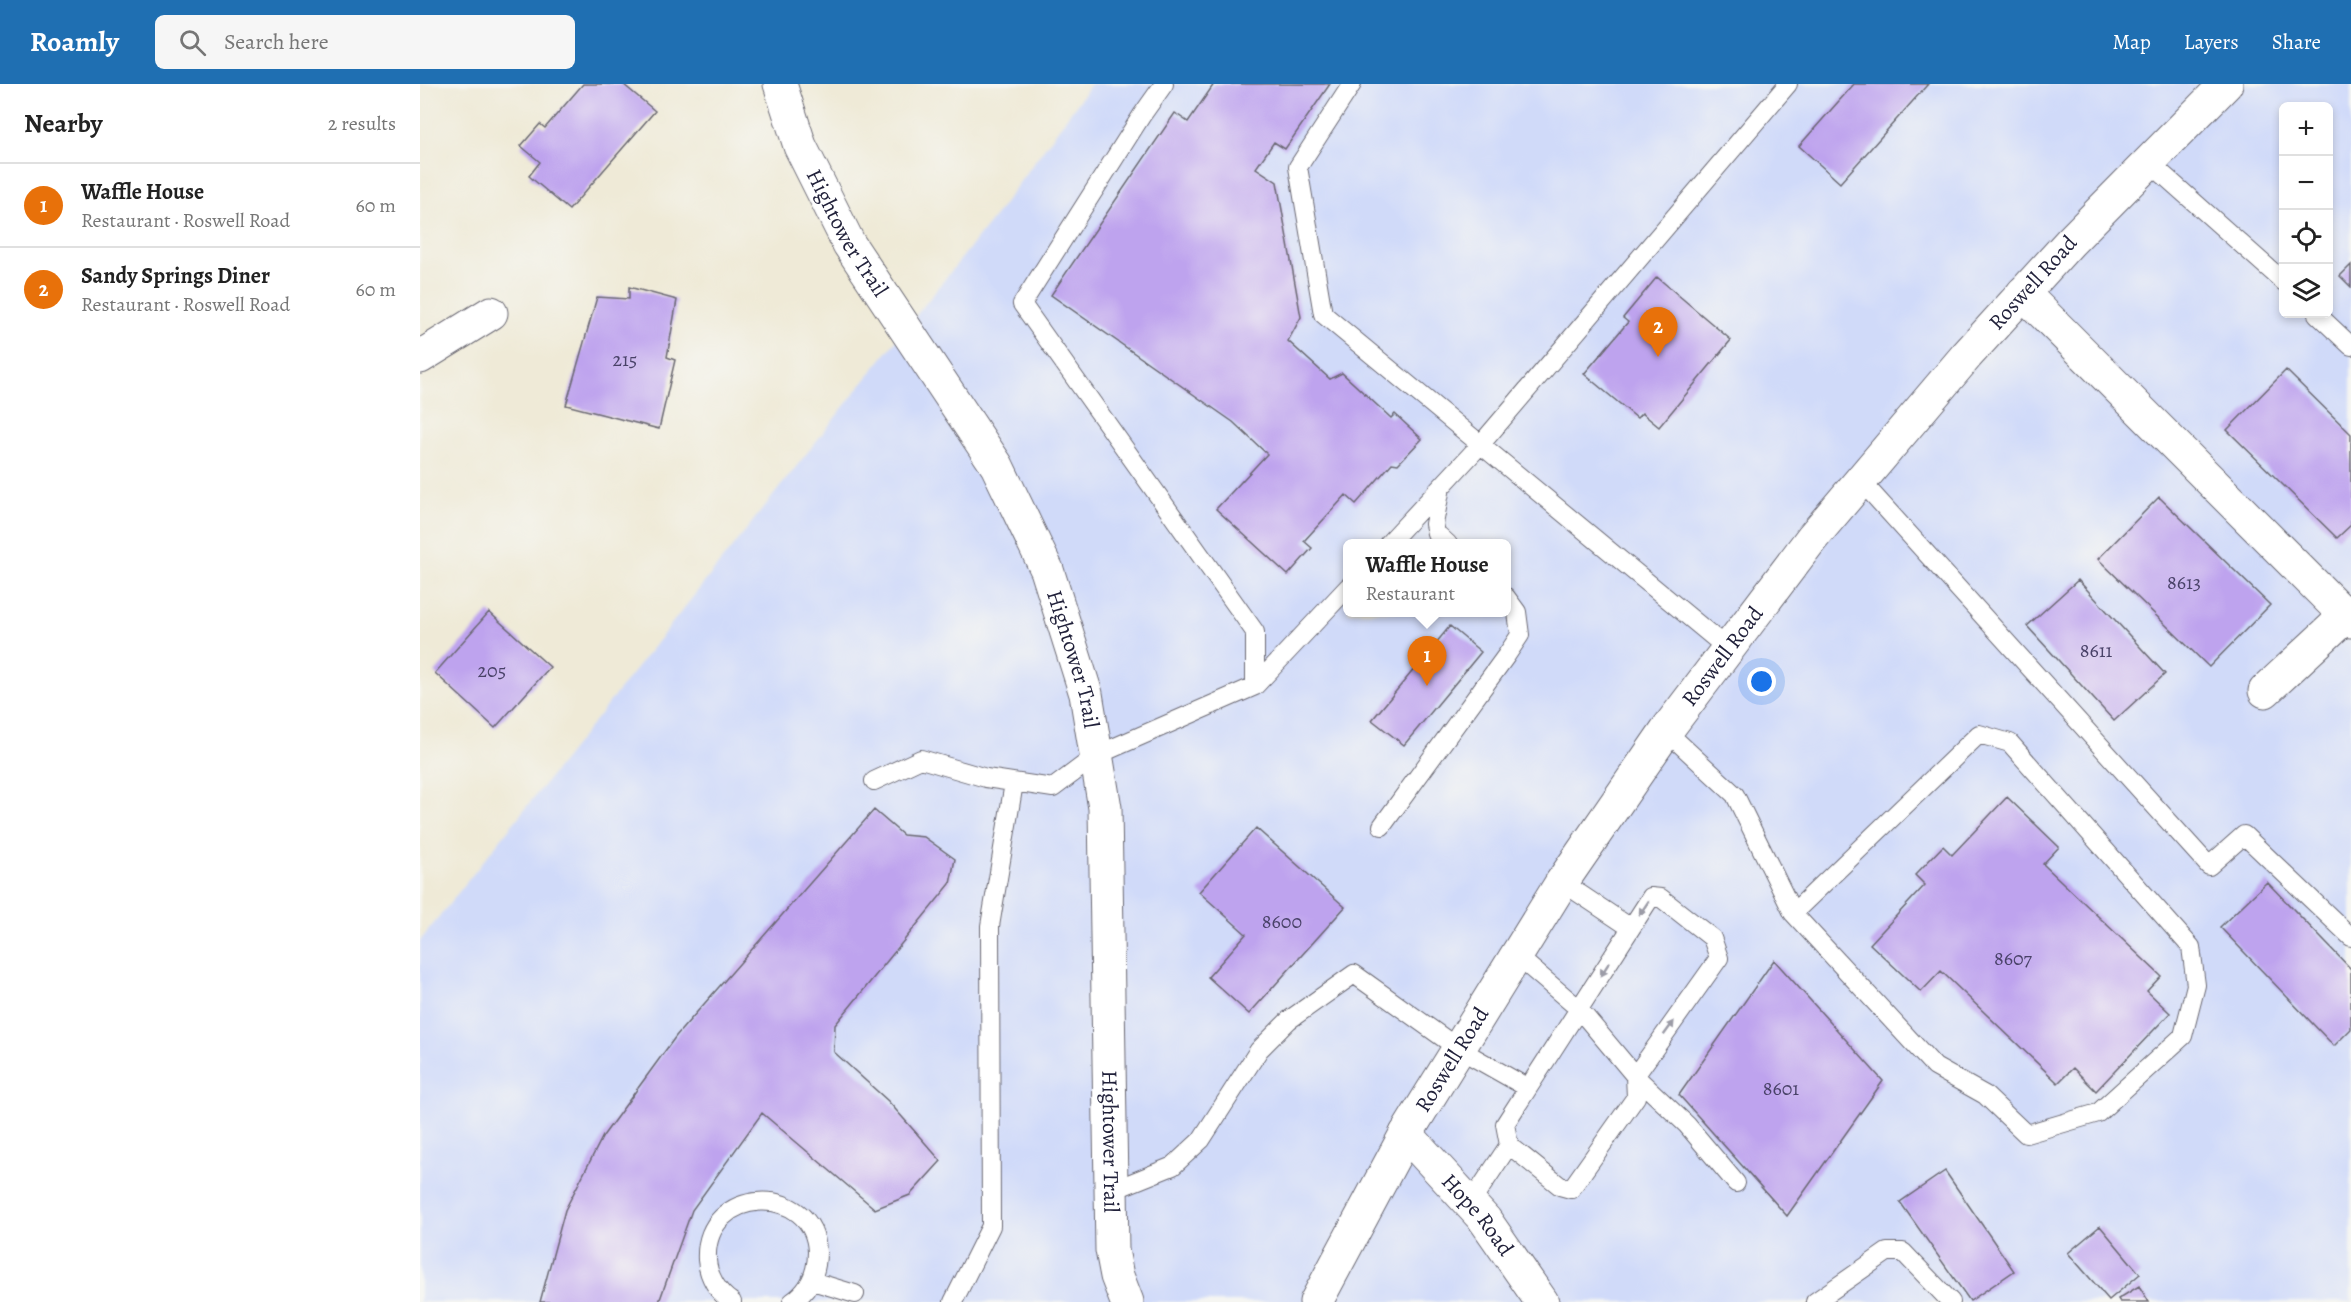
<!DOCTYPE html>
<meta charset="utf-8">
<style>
:root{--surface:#fff;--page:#f6f6f6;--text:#222;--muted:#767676;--line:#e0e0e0;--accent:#1f6fb2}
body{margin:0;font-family:Alegreya,serif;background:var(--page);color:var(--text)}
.controls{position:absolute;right:18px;top:18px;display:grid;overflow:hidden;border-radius:9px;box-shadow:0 3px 9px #0003}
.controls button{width:54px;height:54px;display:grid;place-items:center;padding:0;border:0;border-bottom:2px solid var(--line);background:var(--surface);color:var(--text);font:30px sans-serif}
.you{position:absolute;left:1342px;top:598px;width:21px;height:21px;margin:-15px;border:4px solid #fff;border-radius:50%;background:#1a73e8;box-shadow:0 0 0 9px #1a73e833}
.badge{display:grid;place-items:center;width:39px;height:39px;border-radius:50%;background:var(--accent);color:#fff;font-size:20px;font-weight:700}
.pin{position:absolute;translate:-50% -50px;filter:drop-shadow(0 2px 3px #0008)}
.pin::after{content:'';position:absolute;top:32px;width:21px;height:18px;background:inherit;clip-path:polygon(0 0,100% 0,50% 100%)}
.popup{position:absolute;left:923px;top:455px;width:168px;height:78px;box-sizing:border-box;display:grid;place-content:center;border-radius:9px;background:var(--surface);filter:drop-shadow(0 2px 4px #0005);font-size:20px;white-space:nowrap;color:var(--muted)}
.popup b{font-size:22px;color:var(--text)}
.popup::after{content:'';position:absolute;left:50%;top:100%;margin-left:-12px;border:12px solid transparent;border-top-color:var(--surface)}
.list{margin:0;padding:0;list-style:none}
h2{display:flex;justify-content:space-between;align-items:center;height:78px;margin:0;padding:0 24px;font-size:26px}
h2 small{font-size:20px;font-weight:400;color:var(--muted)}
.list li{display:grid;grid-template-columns:39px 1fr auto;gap:18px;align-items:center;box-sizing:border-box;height:84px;padding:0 24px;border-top:2px solid var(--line)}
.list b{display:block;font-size:22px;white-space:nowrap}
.list p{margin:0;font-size:20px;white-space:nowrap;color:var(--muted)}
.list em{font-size:20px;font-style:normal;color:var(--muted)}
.icon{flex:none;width:33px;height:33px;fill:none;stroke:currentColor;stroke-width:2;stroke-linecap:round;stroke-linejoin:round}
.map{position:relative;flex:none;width:1931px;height:1218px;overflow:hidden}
header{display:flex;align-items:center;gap:36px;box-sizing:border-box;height:84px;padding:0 30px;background:var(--accent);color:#fff}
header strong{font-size:28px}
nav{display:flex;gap:33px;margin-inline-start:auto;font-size:21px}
.search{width:420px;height:54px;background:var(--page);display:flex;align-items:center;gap:15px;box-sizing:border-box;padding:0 21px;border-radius:9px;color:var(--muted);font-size:22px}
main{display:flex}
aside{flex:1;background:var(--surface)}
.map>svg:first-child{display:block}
.built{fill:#d0daf9;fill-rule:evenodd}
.building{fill:#bea3ee}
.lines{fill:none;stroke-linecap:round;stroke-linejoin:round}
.lane-casing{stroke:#6a6872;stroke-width:20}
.street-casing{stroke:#6a6872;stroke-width:35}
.primary-casing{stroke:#6a6872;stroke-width:35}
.lane{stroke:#fff;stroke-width:18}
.street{stroke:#fff;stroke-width:33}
.primary{stroke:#fff;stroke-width:33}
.oneway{fill:#9c9ca7}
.labels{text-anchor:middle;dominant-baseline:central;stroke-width:4.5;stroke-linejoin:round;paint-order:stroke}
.number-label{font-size:20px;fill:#494268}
.street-label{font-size:22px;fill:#22223b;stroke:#f6f6f2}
</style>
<header>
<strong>Roamly</strong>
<div class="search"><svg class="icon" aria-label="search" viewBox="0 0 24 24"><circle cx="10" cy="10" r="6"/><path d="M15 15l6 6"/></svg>Search here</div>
<nav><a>Map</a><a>Layers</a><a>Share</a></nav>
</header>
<main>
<aside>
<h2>Nearby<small>2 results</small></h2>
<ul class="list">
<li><span class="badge" style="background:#e8710a">1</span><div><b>Waffle House</b><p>Restaurant · Roswell Road</p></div><em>60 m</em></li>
<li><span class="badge" style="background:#e8710a">2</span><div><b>Sandy Springs Diner</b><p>Restaurant · Roswell Road</p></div><em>60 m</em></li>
</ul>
</aside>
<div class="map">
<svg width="1931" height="1218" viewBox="0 0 1931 1218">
<rect width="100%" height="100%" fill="#f6f6f2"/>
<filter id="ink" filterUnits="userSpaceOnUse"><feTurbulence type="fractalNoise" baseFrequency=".0167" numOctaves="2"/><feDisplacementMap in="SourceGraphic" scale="12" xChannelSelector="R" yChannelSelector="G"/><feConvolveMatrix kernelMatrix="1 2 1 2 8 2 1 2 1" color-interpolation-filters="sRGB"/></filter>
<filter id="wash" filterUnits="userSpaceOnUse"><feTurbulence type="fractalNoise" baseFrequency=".008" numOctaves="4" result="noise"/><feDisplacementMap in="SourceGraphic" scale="24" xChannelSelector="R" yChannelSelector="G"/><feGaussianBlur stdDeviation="1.35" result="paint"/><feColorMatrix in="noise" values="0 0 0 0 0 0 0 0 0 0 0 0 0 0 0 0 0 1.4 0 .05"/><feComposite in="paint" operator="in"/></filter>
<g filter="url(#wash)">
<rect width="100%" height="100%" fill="#efead7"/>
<path class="built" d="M671,0H1931V1218H0V857L575,132ZM1864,22H1908V230H1864ZM928,460H1086V528H928Z"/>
<g id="blocks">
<path class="building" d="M163,0H203L235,27L149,126L109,92L120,78L101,62L120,40L125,44Z
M794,0H910L865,65L854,58L836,84L857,98L881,233L868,257L910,295L922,289L971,334L975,330L1002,355L978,380L972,379L936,420L926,411L884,457L892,464L868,491L796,425L847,370L813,338L631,211L755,29L768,38Z
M1434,0H1508L1420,99L1379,62Z
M1931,181V203L1920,192Z
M1237,193L1311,256L1239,343L1222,329L1217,334L1164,290L1208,238L1203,234Z
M209,203L257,216L247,273L255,276L239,345L146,321L177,213L209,215Z
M1866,286L1931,350V441L1917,454L1807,346Z
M1739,413L1850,521L1789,583L1678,475Z
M1658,496L1745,590L1694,637L1607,542Z
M69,528L130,583L75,644L15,589Z
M1030,542L1061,568L984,661L952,636Z
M1587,713L1639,763L1623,780L1741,892L1727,907L1750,929L1676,1007L1653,984L1638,999L1521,887L1501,908L1450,860L1505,801L1495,791L1523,762L1532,771Z
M454,726L483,751L504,753L535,775L530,800L415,941L414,968L468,1017L521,1077L490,1111L455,1125L342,1029L272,1126L239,1218H120L145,1126L183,1052L256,952Z
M836,744L925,823L829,930L788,893L826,850L779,808Z
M1847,798L1931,885V945L1914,962L1800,843Z
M1354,876L1463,997L1367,1132L1259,1011Z
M1525,1087L1594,1187L1550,1217L1480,1118Z
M1680,1142L1720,1190L1689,1216L1648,1169Z
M1719,1202L1729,1218H1700L1698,1215Z"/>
</g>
</g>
<g filter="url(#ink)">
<use href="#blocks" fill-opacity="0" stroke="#6a6872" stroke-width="1.5"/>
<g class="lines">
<g class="lane-casing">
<path id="lane" d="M744,0L722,31L602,220L835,548V602
M932,0L878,83L903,230L1308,565
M1729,78L1864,198
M1897,230L1931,262
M1441,397L1789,782L1824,751L1931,853
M1021,403L1014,440L1016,449L1028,460
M968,460L1061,360L1368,0
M1246,647L1315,711L1373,829L1515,983L1565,1011L1606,1050L1678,1029L1763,952L1776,901L1771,863L1590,659L1559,650L1373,829
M454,697L501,675L566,694L633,704L677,671L835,602L928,503
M962,742L1086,572L1100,551L1097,528L1086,513
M1142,798L1211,844
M1096,871L1159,925L1215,992L1267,1041L1316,1099
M691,1107L753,1082L781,1056L839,966L869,936L934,890L1039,965L1108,1004
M1050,1120L1089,1061L1140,1102L1151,1105L1216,1013L1215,992L1299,874L1292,854L1241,814L1231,813L1085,1040L1089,1061
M392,1197L435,1210
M312,1218C298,1209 288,1192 287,1176C283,1101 395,1098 397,1168C397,1188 390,1206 372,1218
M533,1218L571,1142L570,842L594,699
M1395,1218L1467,1168H1483L1531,1218"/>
</g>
<g class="street-casing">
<g id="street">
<path id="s1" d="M360,0L380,62L429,160L577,382L627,486L666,610L685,724L692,1166L697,1192L707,1218"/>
<path d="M1603,209L1931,537"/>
<path d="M0,273L71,229"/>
<path d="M1845,607L1931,527"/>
<path id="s2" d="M986,1050L1065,1136L1122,1218"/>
</g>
</g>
<g class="primary-casing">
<g id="primary">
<path id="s3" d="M896,1218L986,1050L1142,798L1246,647L1392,454L1547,271L1650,158L1806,0"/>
</g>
</g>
<use href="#lane" class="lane"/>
<use href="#street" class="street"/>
<use href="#primary" class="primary"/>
</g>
<defs><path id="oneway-solid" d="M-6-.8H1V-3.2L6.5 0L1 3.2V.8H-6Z" transform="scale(1.5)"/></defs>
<g class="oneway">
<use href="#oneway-solid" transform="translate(1224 824) rotate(124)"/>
<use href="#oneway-solid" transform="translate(1185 885) rotate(123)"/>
<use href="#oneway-solid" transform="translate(1249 944) rotate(-54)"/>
</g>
</g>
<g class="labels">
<g class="number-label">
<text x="205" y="275">215</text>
<text x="1764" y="498">8613</text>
<text x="1676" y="566">8611</text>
<text x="72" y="586">205</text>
<text x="862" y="837">8600</text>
<text x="1593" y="874">8607</text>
<text x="1361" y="1004">8601</text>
</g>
<g class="street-label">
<text stroke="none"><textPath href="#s1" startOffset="164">Hightower Trail</textPath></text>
<text stroke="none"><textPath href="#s3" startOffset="1250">Roswell Road</textPath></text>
<text stroke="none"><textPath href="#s3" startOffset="764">Roswell Road</textPath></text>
<text stroke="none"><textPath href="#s1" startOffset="650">Hightower Trail</textPath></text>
<text stroke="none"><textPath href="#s3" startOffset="278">Roswell Road</textPath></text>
<text stroke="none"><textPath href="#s1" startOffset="1136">Hightower Trail</textPath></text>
<text stroke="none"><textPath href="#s2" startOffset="108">Hope Road</textPath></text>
</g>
</g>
</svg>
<div class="controls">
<button>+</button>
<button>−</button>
<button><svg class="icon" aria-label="locate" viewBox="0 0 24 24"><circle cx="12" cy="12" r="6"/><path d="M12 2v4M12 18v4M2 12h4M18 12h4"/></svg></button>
<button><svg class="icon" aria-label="layers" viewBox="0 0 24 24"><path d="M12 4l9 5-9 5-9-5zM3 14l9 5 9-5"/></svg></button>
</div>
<div class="you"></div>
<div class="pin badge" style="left:1007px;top:602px;background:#e8710a">1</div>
<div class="popup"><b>Waffle House</b>Restaurant</div>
<div class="pin badge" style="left:1238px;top:273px;background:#e8710a">2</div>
</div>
</main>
